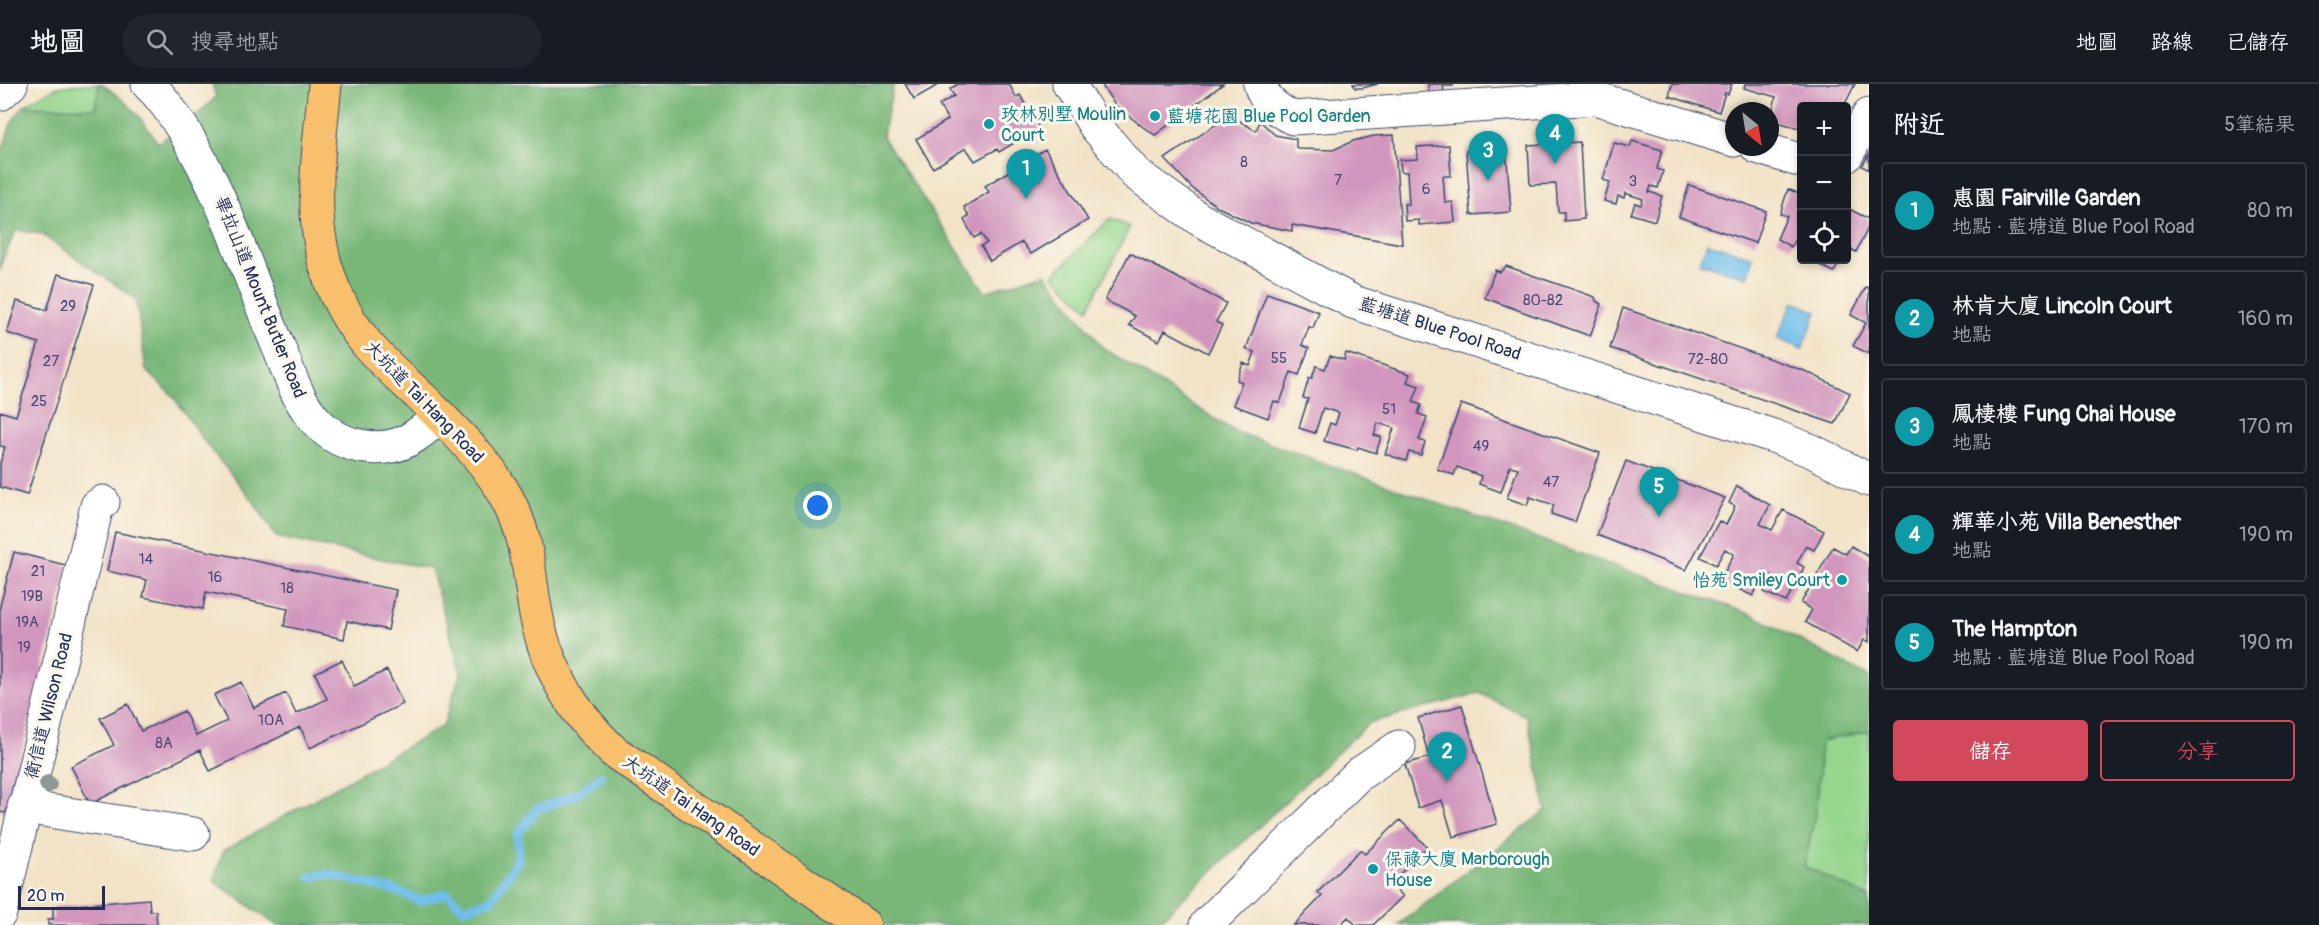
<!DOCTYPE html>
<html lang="zh-TW">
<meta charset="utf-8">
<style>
:root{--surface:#171b24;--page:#20242c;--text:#f1f3f6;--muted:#9ea1a6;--line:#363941;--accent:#d1495b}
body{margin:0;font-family:Pangolin,"LXGW WenKai TC",sans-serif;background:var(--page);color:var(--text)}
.controls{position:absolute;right:18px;top:18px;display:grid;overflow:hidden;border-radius:6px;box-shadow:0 3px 9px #0003}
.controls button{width:54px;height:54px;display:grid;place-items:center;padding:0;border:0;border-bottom:2px solid var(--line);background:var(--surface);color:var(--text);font:30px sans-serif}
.compass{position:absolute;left:1725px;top:18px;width:54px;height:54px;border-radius:50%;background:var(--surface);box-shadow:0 3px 9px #0003;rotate:150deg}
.scale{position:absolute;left:18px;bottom:15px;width:87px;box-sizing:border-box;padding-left:6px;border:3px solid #1b2f5e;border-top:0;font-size:16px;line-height:21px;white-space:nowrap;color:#1b2f5e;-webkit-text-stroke:4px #fbf7ec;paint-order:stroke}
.you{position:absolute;left:818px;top:422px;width:21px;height:21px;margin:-15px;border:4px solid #fff;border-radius:50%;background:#1a73e8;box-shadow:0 0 0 9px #1a73e833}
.badge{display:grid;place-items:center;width:39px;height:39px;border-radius:50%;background:var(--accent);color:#fff;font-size:20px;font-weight:700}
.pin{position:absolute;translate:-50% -50px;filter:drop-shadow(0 2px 3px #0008)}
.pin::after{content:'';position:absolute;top:32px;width:21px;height:18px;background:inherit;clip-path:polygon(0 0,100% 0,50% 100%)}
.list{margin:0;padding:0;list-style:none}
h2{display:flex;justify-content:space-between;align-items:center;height:78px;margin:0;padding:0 24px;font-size:26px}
h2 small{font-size:20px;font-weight:400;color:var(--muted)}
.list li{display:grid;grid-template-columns:39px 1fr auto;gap:18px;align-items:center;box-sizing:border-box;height:96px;margin:0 12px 12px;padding:0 12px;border:2px solid var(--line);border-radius:6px}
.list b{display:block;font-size:22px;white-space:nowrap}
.list p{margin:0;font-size:20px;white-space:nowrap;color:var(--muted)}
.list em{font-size:20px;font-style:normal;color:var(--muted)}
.actions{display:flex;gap:12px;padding:18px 24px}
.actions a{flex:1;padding:14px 0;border:2px solid var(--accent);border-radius:6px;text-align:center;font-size:21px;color:var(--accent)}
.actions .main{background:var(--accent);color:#fff}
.icon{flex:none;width:33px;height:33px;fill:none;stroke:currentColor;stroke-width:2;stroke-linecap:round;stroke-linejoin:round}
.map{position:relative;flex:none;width:1869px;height:841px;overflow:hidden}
header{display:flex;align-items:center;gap:36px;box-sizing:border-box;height:84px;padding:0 30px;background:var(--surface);border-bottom:2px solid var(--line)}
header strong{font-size:28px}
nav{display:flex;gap:33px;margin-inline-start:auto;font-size:21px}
.search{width:420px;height:54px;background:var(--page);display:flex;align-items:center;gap:15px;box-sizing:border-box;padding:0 21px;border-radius:33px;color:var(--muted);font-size:22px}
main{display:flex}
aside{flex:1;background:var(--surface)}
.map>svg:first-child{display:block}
.green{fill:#95d68d;stroke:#588276;stroke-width:1.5}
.forest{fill:#78b778;stroke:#4a736b;stroke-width:1.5}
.water{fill:#70beeb;stroke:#4676a4;stroke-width:1.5}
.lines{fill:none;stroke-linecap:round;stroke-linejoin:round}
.stream{stroke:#70beeb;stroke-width:9}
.building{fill:#d296be}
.minor-casing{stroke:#3b4a6e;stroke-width:35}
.major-casing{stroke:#3b4a6e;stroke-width:35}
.minor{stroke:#fff;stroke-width:33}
.major{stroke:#f8bf6c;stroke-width:33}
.tree{fill:#8d9794}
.culture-dot{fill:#0f9aa8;stroke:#fbf7ec;stroke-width:2}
.labels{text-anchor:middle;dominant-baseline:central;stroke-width:6;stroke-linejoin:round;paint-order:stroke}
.number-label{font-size:15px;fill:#494976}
.culture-label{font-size:18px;fill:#0d838f;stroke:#fbf7ec;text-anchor:start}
.street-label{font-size:18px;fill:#1b2f5e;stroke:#fbf7ec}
</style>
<header>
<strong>地圖</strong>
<div class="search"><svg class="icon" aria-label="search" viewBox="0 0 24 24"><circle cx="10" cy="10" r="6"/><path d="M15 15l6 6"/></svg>搜尋地點</div>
<nav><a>地圖</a><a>路線</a><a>已儲存</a></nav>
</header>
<main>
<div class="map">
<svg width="1869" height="841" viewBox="0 0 1869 841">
<rect width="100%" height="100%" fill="#fbf7ec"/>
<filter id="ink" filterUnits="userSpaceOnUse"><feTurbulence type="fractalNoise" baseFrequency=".0167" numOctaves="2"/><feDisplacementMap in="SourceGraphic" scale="12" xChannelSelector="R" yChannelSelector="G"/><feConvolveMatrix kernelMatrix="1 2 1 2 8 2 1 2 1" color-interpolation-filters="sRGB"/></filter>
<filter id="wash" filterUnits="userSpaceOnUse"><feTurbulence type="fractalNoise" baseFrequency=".008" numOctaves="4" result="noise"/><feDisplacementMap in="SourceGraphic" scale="24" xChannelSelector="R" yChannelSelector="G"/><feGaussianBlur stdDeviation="1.35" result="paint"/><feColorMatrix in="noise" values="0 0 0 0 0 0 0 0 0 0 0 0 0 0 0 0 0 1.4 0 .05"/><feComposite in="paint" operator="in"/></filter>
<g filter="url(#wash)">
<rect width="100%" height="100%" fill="#f2e3c7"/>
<path class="green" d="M99,0L95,24L24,22C56,1 61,0 99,0Z
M1110,135L1130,143L1088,225L1053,191Z
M1869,647V814L1804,782L1817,721L1821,657Z"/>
<path class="forest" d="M99,0H102C130,19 140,32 158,59L198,30L216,13L212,0H894L882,52L985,208L1045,189L1103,264L1234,347L1753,531L1869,593V647L1821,657L1817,721L1804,782L1869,814V841H1398L1546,726L1527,633L1479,609L1369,639L1155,841H276L214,797L223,767L443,642L461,588L431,485L276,453L254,418L207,361L173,312L146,286L136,215L41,150L16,146L2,177L0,187V73L12,37L24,22L95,24Z"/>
<path class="water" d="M1707,159L1753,173L1747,193L1700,179Z
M1793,218L1817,228L1802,265L1777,254Z"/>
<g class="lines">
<path class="stream" d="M310,793L327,790L397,807L420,817L447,809L464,825L492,815L518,776V750L536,726L579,709L601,692"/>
</g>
<g id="blocks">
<path class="building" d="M905,0H940L914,15Z
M958,0H1009L1016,13L1020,11L1039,44L999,68L997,65L975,77L966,64L933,84L916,55L948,36L939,21L954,12L950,5Z
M1101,0H1223L1155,51L1143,43L1115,21Z
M1353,0H1378L1362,4H1355Z
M1428,0H1453V2H1443L1444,7L1429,9Z
M1672,0H1732L1728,10L1725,9L1719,28L1669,12Z
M1745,0H1855L1844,22H1802V45L1770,36L1776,13L1744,4Z
M1230,31L1256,47L1260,37L1275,51L1296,55V63L1299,65L1333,66L1353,57L1374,52L1394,51L1402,160L1292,141V147L1251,139L1218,123L1192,104L1165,75Z
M1632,57L1662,66L1657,85L1663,87L1658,104L1651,102L1649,108L1662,112L1655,137L1631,130L1635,119L1641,121L1643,115L1625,109L1624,114L1618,112L1616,120L1604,117L1610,98L1603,96L1614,59L1630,63Z
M1580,58L1584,135L1564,137V128H1558L1556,100L1530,101L1528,61Z
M1449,61L1451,92H1443L1445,119L1453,118L1455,138L1419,141V136L1405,137L1404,120H1409L1407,88H1401L1400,76L1418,75L1417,63Z
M1506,64L1511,128L1471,131L1466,67Z
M1045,65L1088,136L1031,170L1022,158L990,177L981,162L987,159L981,150L974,154L964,136L969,132L964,123L989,108L985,102Z
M1869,70V86L1862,82Z
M1689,101L1766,127L1755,159L1679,133Z
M1788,105L1802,111V160L1794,157L1791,163L1777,155L1787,132L1780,130Z
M1849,125L1869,135V142L1856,168L1850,165L1846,173V130Z
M1130,169L1226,219L1216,238L1222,241L1208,269L1165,246L1159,257L1129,241L1135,232L1105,216Z
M1824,176H1845L1844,179L1840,177L1834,188L1821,182Z
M1506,182L1595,213L1596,217L1602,220L1590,252L1485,214L1495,186L1500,188Z
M58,190L94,201L27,411L0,403V379L5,363L0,362V327L16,332L39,259L7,249L17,217L47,226Z
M1866,203L1869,204V270L1853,262L1866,239L1851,231Z
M1267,209L1319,228L1313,244L1309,243L1302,261L1309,264L1299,291L1291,288L1280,319L1274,317L1268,334L1233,321L1242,298L1237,296L1243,279L1250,282L1255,268L1246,265Z
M1623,224L1805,287L1850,309L1835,340L1610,264Z
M1346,269L1410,290L1407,298L1419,302L1413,318L1421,321L1418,330L1427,333L1419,356L1425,358L1421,371L1409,368L1406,377L1385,370L1394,344L1378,339L1374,351L1381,353L1376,369L1358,363L1357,366L1324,357L1330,339L1335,341L1339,329L1323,324L1315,349L1299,344L1308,315L1303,314L1309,294H1312L1316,282L1325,285L1330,272L1344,276Z
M1461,320L1600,369L1575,438L1551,430L1554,421L1530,413L1527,421L1507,414L1518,384L1510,382L1501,408L1479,400L1481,392L1457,383L1454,391L1437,385Z
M1626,377L1725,414L1686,486L1597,451Z
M1737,402L1770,421L1760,440L1772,446L1783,426L1824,447L1814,466L1806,462L1797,479L1804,483L1786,518L1764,508L1773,492L1765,488L1753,512L1740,506L1744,499L1737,496L1733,503L1720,497L1734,470L1725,465L1716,481L1700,473L1719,437L1726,441L1735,422L1729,419Z
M115,448L396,506L388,546L347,537L344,555L284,542L288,525L206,508L203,525L143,513L147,496L107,487Z
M1851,462L1869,473V558L1864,556L1857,568L1805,538L1812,526L1801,519L1833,463L1846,470Z
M14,468L69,482L6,729L0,728V522Z
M342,576L354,602L387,586L403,620L310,664L300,643L210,687L200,666L90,720L71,682L114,661L100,634L128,620L141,647L184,627L196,652L227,637L214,611L241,598L254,624L286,609L296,630L327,615L315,589Z
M1462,621L1497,740L1453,753L1442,716L1418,724L1405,680L1429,673L1418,634Z
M1400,736L1427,763L1390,800L1403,812L1373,841H1356L1348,833L1340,841H1294L1322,812L1318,808L1360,766L1365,770Z
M149,815L150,827H156L157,841H48V835H53V823Z"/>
</g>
</g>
<g filter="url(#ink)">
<use href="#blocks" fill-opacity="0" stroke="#3b4a6e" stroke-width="1.5"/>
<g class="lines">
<g class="minor-casing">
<path id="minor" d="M148,0C163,14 173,30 184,47C226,115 248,191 279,264C290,291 298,319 319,340C343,365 386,372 415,352C424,346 432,339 440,332
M1069,0L1096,43L1136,90L1199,135L1353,218L1773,352L1812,367L1869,396
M1260,0C1265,18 1277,26 1293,34L1595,14L1734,56
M0,10L11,0
M1757,63L1802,77
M1846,72L1869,31
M24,723L193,750
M0,829L97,422L103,418
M1206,841L1358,691L1399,663"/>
</g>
<g class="major-casing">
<path id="major" d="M325,0C316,97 300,178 367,260C384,280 404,297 422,314C456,348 493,382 513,426C527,456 529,487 534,519C543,578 570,626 613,667L864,841"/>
</g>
<use href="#minor" class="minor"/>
<use href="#major" class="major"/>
</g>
<circle class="tree" cx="48" cy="700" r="9"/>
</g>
<g class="culture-dot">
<circle cx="1155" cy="32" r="6"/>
<circle cx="989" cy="40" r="6"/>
<circle cx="1842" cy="496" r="6"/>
<circle cx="1373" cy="785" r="6"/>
</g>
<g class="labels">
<g class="number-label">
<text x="1244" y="78">8</text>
<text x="1338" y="96">7</text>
<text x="1633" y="97">3</text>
<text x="1426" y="105">6</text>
<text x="1543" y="216">80-82</text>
<text x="68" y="222">29</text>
<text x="1279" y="274">55</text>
<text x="1708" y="275">72-80</text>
<text x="51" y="277">27</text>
<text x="39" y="317">25</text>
<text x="1389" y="325">51</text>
<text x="1481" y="362">49</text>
<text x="1551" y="398">47</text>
<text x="146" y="475">14</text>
<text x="38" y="487">21</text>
<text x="215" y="493">16</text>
<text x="287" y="504">18</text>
<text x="32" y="512">19B</text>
<text x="27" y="538">19A</text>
<text x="24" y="563">19</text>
<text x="271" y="636">10A</text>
<text x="164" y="659">8A</text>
</g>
<g class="culture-label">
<text x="1001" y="30">玫林別墅 Moulin<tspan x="1001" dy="21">Court</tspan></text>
<text x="1167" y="32">藍塘花園 Blue Pool Garden</text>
<text x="1830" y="496" text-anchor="end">怡苑 Smiley Court</text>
<text x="1385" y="775">保祿大廈 Marborough<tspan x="1385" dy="21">House</tspan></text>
</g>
<g class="street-label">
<text transform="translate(260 213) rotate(68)">畢拉山道 Mount Butler Road</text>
<text transform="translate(1440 245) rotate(18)">藍塘道 Blue Pool Road</text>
<text transform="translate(424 318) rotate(46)">大坑道 Tai Hang Road</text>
<text transform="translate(49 622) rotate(-76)">衛信道 Wilson Road</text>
<text transform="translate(691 722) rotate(35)">大坑道 Tai Hang Road</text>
</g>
</g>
</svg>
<div class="controls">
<button>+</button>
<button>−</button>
<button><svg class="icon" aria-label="locate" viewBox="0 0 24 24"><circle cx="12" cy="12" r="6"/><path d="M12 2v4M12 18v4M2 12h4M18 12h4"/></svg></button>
</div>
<svg class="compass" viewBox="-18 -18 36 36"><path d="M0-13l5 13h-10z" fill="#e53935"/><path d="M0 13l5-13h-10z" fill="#9ea1a6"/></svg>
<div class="scale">20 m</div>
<div class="you"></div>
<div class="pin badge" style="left:1026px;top:115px;background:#0f9aa8">1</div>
<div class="pin badge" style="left:1447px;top:698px;background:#0f9aa8">2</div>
<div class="pin badge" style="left:1488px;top:97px;background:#0f9aa8">3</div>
<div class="pin badge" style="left:1555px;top:80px;background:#0f9aa8">4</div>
<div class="pin badge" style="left:1659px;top:433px;background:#0f9aa8">5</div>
</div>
<aside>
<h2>附近<small>5筆結果</small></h2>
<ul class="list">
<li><span class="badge" style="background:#0f9aa8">1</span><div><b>惠園 Fairville Garden</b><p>地點 · 藍塘道 Blue Pool Road</p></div><em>80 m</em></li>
<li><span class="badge" style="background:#0f9aa8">2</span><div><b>林肯大廈 Lincoln Court</b><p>地點</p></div><em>160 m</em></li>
<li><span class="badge" style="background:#0f9aa8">3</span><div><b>鳳棲樓 Fung Chai House</b><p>地點</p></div><em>170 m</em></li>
<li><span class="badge" style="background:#0f9aa8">4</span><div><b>輝華小苑 Villa Benesther</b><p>地點</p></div><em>190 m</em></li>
<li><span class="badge" style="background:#0f9aa8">5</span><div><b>The Hampton</b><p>地點 · 藍塘道 Blue Pool Road</p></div><em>190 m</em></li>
</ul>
<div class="actions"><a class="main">儲存</a><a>分享</a></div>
</aside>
</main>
